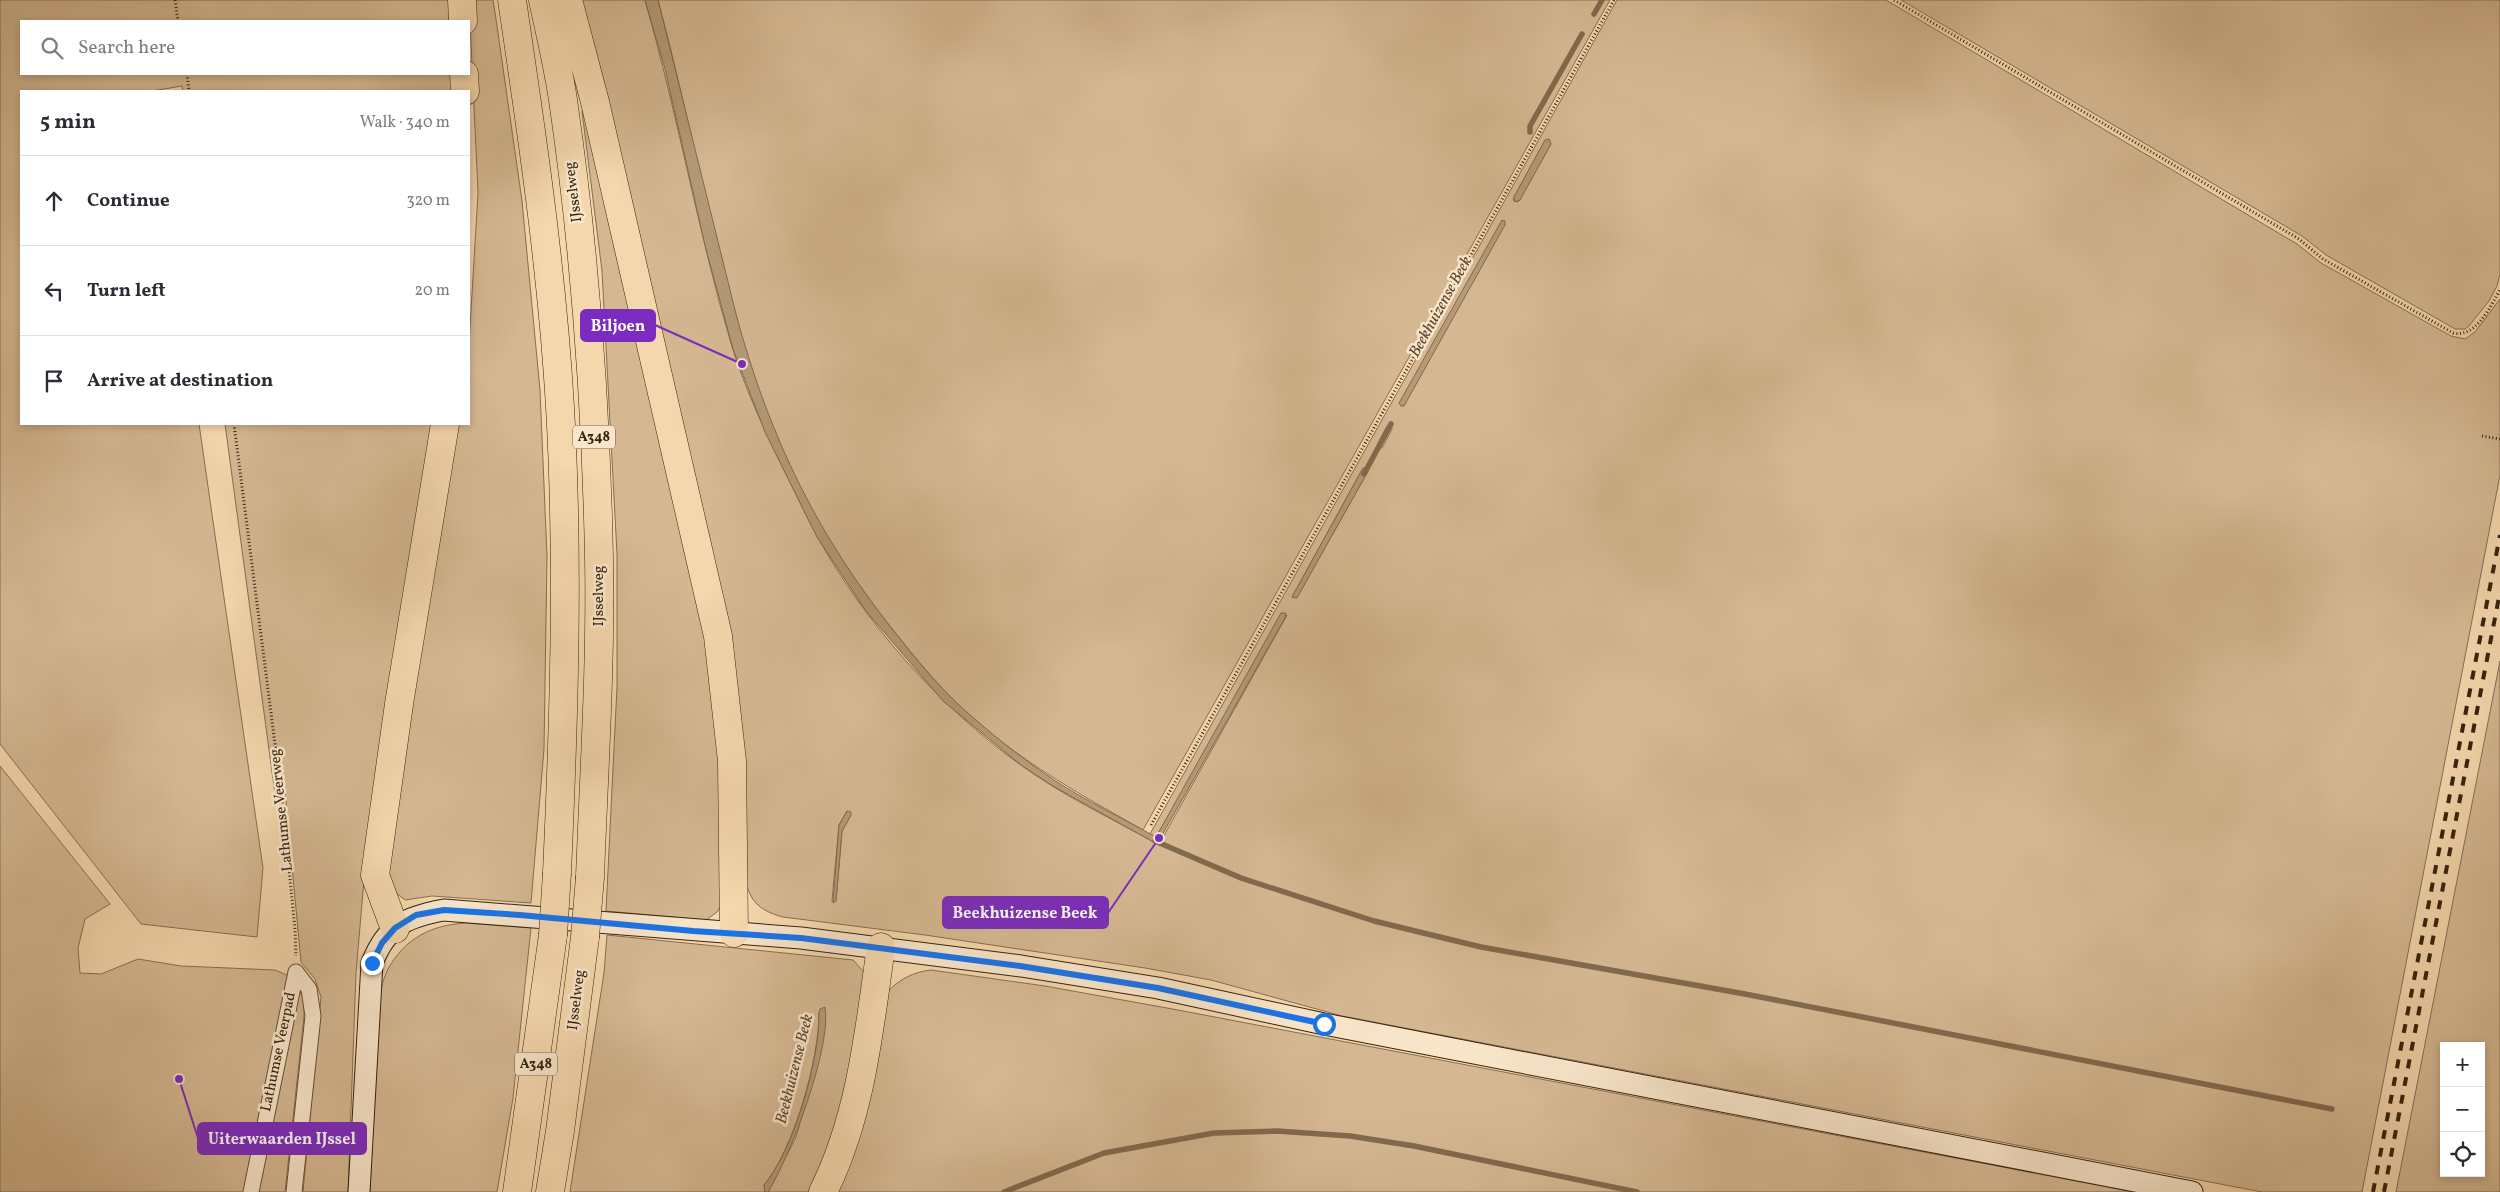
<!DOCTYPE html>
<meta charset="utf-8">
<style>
:root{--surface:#fff;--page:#f2f2f3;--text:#2b2b33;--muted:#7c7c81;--line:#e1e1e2}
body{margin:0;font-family:Vollkorn,serif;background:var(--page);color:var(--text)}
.controls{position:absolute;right:15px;bottom:15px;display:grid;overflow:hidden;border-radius:0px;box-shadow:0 2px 8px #0003}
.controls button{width:45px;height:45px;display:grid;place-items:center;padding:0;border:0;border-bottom:1px solid var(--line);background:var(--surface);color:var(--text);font:25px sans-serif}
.stop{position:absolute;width:15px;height:15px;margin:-11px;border:4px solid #1a73e8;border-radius:50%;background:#fff}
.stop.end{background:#1a73e8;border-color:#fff;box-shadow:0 1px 5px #0008}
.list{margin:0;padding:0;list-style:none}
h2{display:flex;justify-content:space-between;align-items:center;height:65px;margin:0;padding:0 20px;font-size:21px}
h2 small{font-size:16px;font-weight:400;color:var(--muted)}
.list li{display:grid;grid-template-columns:32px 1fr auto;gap:15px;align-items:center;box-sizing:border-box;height:90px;padding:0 20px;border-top:1px solid var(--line)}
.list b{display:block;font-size:19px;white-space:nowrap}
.list em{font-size:16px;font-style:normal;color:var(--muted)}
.icon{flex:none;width:28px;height:28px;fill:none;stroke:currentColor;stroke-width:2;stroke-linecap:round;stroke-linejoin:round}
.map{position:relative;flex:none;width:2500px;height:1192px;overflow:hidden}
.search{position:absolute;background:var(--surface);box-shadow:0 2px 8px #0003;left:20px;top:20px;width:450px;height:55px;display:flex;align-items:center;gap:12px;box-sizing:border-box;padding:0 18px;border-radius:0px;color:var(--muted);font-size:19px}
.panel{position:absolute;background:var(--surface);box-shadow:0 2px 8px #0003;left:20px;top:90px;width:450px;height:335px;border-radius:0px}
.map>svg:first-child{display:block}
.green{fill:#d5b892;stroke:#866e50;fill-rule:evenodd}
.water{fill:#b49a77;stroke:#826a4d}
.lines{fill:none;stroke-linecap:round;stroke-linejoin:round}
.stream{stroke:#826a4d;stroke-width:5.5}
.minor-casing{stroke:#665036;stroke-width:17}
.secondary-casing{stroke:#36230e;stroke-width:23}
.motorway-casing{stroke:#36230e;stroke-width:29}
.path{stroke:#36230e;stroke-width:3;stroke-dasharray:1 2.5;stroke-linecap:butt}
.minor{stroke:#f8e5ca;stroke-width:15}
.secondary{stroke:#f8e5ca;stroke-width:21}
.motorway{stroke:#f5d7ad;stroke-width:28}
.rail{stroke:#36230e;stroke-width:4;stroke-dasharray:9 9;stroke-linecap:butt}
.motorway-bridge-casing{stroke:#36230e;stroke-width:29;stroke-linecap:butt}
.motorway-bridge{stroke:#f5d7ad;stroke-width:28}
.route{stroke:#1a73e8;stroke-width:6}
.labels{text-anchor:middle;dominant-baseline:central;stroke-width:5;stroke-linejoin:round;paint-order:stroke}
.shield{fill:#f8e5ca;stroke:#705d46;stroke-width:1}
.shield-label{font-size:14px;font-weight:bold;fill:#36230e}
.street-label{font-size:15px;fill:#36230e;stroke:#f8e5ca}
.water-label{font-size:16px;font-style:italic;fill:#5c472e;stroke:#f8e5ca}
.leader{fill:none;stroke:#7b2cbf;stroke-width:2}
.callout-dot{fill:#7b2cbf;stroke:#f8e5ca;stroke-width:2}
.callout{fill:#7b2cbf;stroke:#7b2cbf;stroke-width:2}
.callout-label{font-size:16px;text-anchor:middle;font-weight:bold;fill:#fff}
</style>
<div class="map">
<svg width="2500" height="1192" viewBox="0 0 2500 1192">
<rect width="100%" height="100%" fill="#f5d7ad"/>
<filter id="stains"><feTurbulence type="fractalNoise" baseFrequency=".004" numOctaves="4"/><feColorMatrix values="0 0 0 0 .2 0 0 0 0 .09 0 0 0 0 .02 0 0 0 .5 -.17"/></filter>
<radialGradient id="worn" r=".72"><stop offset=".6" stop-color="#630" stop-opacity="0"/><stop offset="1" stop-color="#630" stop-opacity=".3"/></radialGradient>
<path class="green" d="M0,0H452L453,21H21V74H455V91H183L182,86L152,91H21V424H199L263,868L257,937L141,924L0,744Z
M469,0H493L496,19L522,201L540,390L547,556L544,749L531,903L432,896L405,900L395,892L384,872L458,424H469V344L478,193Z
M580,0H645C678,115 698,233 732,347C746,391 766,434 787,476C797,496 806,516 817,536C865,623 938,705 1018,763C1061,795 1111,818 1157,844L1162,839L1287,615L1156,837L1150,834L1617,0H1886L2297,244L2321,263L2451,336L2465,339L2475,332L2500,299V475L2362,1192H2262L1342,1016L1211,980L1145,968L925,935L783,917C771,914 757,908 751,896C737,870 743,808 743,776ZM1549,139L1551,144L1518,202L1513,200L1514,197L1545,141ZM1391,424L1392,429L1382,448H1378L1377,445L1387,426ZM1363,468L1368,471L1367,473L1297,597H1292ZM847,811L851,815L842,831L836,901H832L839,825Z
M658,0H1610L1143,830C1083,796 1028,766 975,720C945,694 921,665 897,635C848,574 803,505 774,433C719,294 697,144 658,0Z
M1901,0H2500V274L2497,286L2489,301L2469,326L2465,329H2455L2326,255L2302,236Z
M586,103L718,693L724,900L717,912L706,920L606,911L617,687V554L602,271L582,111Z
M225,424H434L369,821L356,973L348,1192H303L321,997L315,979L301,962L285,792L275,794Z
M2500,661V1192H2396ZM2444,1046H2481V1173H2444Z
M0,766L110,904L85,919L78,948L80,973L101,974L138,959L181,966L275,970L287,975L289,979L244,1192H0Z
M465,923L531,928L513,1098L497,1192H370C372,1148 374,1103 376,1059C377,1033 376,992 388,969C405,938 432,925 465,923Z
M607,935L853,960L863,971L866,983L857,1055L814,1192H768L796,1137L820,1053L819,1013C819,1059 794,1149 764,1185L765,1192H570L604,973Z
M931,970L1045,986L1178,1010L2134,1192H835L887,992C900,979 913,972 931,970Z
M299,990L304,1000V1017L285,1192H257Z"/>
<path class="water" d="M645,0H658L736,314C770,440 819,539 901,640C924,669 948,697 976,720C1000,741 1027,762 1054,780C1086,801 1122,818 1156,837L1281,613H1286L1285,618L1157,844L1053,786L1021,765L943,701L866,611L817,537L765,432L733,349L705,245L665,69Z
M1549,139L1551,144L1520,200L1515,202L1514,197L1545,140Z
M1502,220L1505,221V225L1404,406H1401L1399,403Z
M1363,468H1367V473L1297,598L1292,597Z
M847,811L851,812V815L842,831L836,901L833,903L839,825Z
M825,1007C832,1047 790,1157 768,1192H765L764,1185C794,1150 820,1059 819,1013L820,1009Z"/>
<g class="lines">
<path class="stream" d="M1594,14L1602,0
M1530,132V126L1582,34
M1364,474L1391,424
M1155,841L1241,878L1374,921L1481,947L1745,994L2332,1109
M1004,1192L1104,1153L1214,1133L1277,1131L1350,1136L1414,1146L1637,1192"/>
<g class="minor-casing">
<path id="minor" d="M251,1192L296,972
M294,1192L313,1016L309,989L296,972"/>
</g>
<g class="secondary-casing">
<path id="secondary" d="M359,1192L372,963C387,925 406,917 444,910L801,938L1021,966L1158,988L1324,1024L2192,1192"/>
</g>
<g class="motorway-casing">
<path id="motorway" d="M462,0L463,21
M512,0C532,135 552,270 560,407C569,562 564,718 557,873
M543,0C550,33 558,66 563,100C585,251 596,406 599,558C601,664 594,771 590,877
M568,0L595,102L718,636L732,761L734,933
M464,74L465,91
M395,929L375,875L399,704L445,424
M517,1192L553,935
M550,1192L560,1131L585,937
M823,1192C861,1116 869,1031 881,947"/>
</g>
<path class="path" d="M175,0L178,21
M1894,0L2299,239L2323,259L2453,333C2476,338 2490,307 2500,290
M187,74L189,91
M234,424L282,799L295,929L296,956
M2482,436L2500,439
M1151,825L1614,0"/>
<use href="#minor" class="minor"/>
<use href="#secondary" class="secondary"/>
<use href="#motorway" class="motorway"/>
<path class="rail" d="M2373,1192L2500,535
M2384,1192L2500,592"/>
<g class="motorway-bridge-casing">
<path id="motorway-bridge" d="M553,935L557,873
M585,937L590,877"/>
</g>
<use href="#motorway-bridge" class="motorway-bridge"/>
</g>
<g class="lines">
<path class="route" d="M372,963L382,943L395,928L416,915L444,910L520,915L693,931L801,938L1020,966L1158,988L1324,1024"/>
</g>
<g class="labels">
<g class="shield">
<rect x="573" y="425.5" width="42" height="23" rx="4"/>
<rect x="515" y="1052.5" width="42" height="23" rx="4"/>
</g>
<g class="shield-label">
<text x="594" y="437">A348</text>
<text x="536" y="1064">A348</text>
</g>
<g class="street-label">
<text transform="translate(574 192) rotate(-97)">IJsselweg</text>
<text transform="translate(599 596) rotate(-90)">IJsselweg</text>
<text transform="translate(282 810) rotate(-96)">Lathumse Veerweg</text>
<text transform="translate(577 1000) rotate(-83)">IJsselweg</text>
<text transform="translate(279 1052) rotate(-78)">Lathumse Veerpad</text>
</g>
<g class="water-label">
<text transform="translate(1441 307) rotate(-61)">Beekhuizense Beek</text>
<text transform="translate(795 1069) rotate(-76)">Beekhuizense Beek</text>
</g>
</g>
<path class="leader" d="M742 364L655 325M1159 838L1108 913M179 1079L198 1138"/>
<g class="callout-dot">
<circle cx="742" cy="364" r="5"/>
<circle cx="1159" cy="838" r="5"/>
<circle cx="179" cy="1079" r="5"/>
</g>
<g class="callout">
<rect x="581" y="310" width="74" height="31" rx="5"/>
<rect x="943" y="897" width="165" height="31" rx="5"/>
<rect x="198" y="1123" width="168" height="31" rx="5"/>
</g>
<g class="callout-label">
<text x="618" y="331">Biljoen</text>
<text x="1025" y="918">Beekhuizense Beek</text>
<text x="282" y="1144">Uiterwaarden IJssel</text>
</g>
<rect width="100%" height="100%" filter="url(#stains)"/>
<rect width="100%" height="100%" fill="url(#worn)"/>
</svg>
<div class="controls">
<button>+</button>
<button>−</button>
<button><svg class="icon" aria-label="locate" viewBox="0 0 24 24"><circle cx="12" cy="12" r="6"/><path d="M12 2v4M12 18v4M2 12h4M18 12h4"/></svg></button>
</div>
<div class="stop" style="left:1324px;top:1024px"></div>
<div class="stop end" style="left:372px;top:963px"></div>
<div class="search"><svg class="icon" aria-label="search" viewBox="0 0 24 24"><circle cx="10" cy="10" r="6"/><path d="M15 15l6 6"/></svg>Search here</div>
<section class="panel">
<h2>5 min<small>Walk · 340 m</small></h2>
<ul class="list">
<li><svg class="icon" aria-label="ahead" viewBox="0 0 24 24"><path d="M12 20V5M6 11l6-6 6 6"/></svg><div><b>Continue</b></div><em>320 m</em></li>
<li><svg class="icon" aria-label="left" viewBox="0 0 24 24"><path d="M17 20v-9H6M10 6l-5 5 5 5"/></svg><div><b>Turn left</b></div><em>20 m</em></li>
<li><svg class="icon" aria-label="arrive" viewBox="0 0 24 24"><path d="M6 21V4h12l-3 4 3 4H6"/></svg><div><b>Arrive at destination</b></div></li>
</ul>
</section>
</div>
